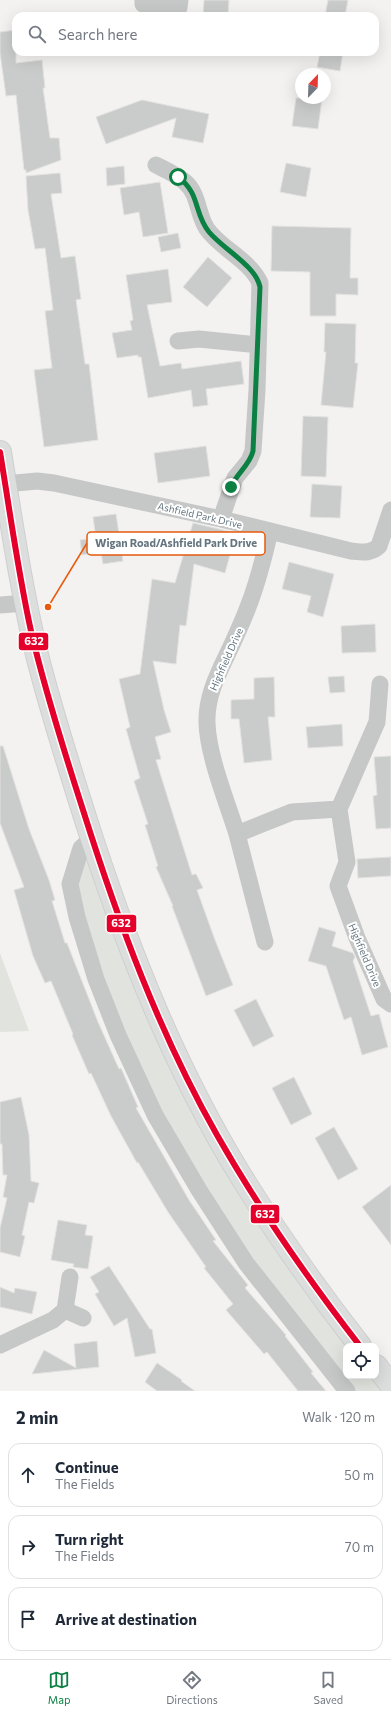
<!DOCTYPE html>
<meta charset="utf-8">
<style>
:root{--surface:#fff;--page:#f6f6f7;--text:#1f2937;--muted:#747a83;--line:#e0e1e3;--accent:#0b8043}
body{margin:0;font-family:Commissioner,sans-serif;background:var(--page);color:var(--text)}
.controls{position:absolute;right:12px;bottom:12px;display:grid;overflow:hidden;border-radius:8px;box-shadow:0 4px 16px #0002}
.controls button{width:36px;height:36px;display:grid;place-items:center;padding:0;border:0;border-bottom:1px solid var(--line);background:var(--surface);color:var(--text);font:20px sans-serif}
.compass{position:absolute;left:295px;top:68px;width:36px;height:36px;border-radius:50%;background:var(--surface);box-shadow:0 4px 16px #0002;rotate:23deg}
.stop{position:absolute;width:12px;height:12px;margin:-9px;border:3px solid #0b8043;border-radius:50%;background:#fff}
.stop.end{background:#0b8043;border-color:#fff;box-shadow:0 1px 4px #0008}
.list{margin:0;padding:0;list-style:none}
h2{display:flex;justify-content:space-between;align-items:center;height:52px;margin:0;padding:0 16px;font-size:17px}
h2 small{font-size:13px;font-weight:400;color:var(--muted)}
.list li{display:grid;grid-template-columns:26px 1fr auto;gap:12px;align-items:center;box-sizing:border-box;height:64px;margin:0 8px 8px;padding:0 8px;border:1px solid var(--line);border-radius:12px}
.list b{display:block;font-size:15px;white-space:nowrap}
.list p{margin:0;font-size:13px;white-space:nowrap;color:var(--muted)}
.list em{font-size:13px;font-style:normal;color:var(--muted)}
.icon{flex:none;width:22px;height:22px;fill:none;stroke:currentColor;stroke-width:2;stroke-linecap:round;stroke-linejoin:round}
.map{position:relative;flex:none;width:391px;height:1391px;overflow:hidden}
.search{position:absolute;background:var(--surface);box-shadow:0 4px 16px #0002;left:12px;right:12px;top:12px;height:44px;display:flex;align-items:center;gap:10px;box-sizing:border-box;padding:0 14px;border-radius:12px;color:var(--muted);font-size:15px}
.sheet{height:268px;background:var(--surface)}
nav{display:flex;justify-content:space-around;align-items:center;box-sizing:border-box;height:56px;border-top:1px solid var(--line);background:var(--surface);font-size:11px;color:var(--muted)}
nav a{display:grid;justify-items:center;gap:2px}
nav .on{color:var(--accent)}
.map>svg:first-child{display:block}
.green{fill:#e1e4de}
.building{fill:#cacbcb;stroke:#e2e2e0}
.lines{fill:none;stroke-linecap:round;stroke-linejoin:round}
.highway-casing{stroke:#cfcfcf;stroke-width:24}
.street{stroke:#c6c8c8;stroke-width:17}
.highway{stroke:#dcdddd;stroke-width:22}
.bus-1-casing{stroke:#fff;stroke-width:9}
.bus-1{stroke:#e4002b;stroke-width:6}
.route{stroke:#0b8043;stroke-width:5}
.labels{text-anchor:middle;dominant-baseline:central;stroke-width:4;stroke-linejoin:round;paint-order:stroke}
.street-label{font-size:10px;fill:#64757f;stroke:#fff}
.leader{fill:none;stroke:#e8590c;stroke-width:1.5}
.callout-dot{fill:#e8590c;stroke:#fff;stroke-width:1.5}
.callout{fill:#fff;stroke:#e8590c;stroke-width:1.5}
.callout-label{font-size:11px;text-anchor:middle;font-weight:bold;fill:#64757f}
.line-badge{stroke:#fff;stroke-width:1.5}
.badge-label{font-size:11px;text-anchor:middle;font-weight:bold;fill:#fff}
</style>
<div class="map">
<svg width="391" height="1391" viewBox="0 0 391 1391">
<rect width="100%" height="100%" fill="#f3f2f0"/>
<path class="green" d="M92,838L196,1096L360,1346H346V1376H376L391,1391H347L293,1324L155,1115L70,884Z
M0,953L29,1031L0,1032Z"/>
<path class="building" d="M204,0H229L228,16H203Z
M328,0H348L345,16H325Z
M16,30V63L42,60L45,88H43L50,138H59L61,160L26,173V170H24L16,95L6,96L0,53V32Z
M320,52H343L340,71L317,67Z
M296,98H322L318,129L292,126Z
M142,100L209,114L203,143L172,137L176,118L106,144L96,117Z
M286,163L311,168L306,197L280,192Z
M124,166L125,184L107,186L106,168Z
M60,173L62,193L51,194L61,258L75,256L81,299L76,300L85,364H89L98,440L44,447L34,370L52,368L45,311L53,310L45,248L35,249L28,210L26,176Z
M160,182L168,233L143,237L139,212L124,215L120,188Z
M272,226L351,228L350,278H358V295L336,294V316H310V272L271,271Z
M178,233L181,248L161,252L158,237Z
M208,257L232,278L207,307L183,287Z
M168,269L172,302L147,305L160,366L181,363L182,369L241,361L244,384L206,389L208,405L193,407L191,390L148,398L141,357H138V355L117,358L112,333L132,330L130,321L133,320L126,275Z
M325,323L356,324L355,363H358L353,408L321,405L326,352H324Z
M303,416L328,417L326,477L301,476Z
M206,446L210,476L158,483L154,453Z
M312,484L342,486L340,518L310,517Z
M116,514L123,561L103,564L101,552L82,555L80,540L96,538L93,517Z
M193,523L236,533L225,573L194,564L186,626L180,625L176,664L153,661L164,710L171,732L155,737L161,759L156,760L170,805L192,875L196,874L203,888L197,890L215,940L233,985L206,996L172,906H173L156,867L158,866L145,825L148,824L134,781L140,778L126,729L130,727L119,679L140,674L152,579L175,583Z
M289,562L334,574L323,617L307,612L311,596L282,589Z
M375,624L376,652L342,653L341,626Z
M344,676L345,692L330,693L328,677Z
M274,677L275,717H268L272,760L244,763L239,719H231V700L254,699V678Z
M342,724L343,746L308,748L306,727Z
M0,746H3L29,829L49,880L55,900L52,901L65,943H67L98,1022L119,1069L121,1068L138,1107L136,1108L189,1200L216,1240L213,1241L248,1285L245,1288L286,1335L285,1336L313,1372L311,1373L326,1391H298L267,1352L264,1354L226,1310L233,1304L204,1268L206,1267L168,1212L138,1162L137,1163L111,1116L91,1073L89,1074L72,1035L73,1034L51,981L45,983L33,956L14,890L24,887L0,823Z
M391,756V828L376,829L373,796L377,795L374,757Z
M391,857V876L358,878L357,859Z
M319,927L336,932L332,946L353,953L355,957L353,961L371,1016L379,1014L388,1047L362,1055L351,1017L344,1020L326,966L308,961Z
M256,999L274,1036L253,1047L234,1010Z
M294,1077L312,1114L291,1125L272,1088Z
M21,1097L29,1135L31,1181L39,1183L34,1203L29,1202L22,1235L25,1236L20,1257L0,1252V1228L7,1198L3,1197L7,1175H3L2,1144H0V1102Z
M334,1127L358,1169L338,1180L315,1138Z
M391,1185V1245L362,1207Z
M58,1220L87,1225L85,1235L93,1236L88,1269L73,1267L74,1264L51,1260Z
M109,1266L150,1329H152L156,1353L135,1357L127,1318L114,1326L95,1294L99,1292L90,1277Z
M0,1287L14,1293L15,1288L37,1292L32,1314L0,1307Z
M97,1341L99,1367L32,1374L44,1350L76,1368L74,1344Z
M157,1363L182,1380L181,1381L195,1391H157L145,1382Z"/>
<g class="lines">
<g class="highway-casing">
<path id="highway" d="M0,452C11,520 21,588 37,655C53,718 73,780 93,842C131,957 176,1070 239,1173C276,1233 317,1291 360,1346
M376,1366L391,1385"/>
</g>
<path class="street" d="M143,0V4L179,8L180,0
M156,165C166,170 177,175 185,182C199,194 197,214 207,229C221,249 250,260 260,283L257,390L253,451L249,461L235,478L221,519
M178,341L199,339L258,345
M5,484L37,481L54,483L221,519L351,551C362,552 371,554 379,546L391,510
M270,531C264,557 258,582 248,607C244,618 239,629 234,640C222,667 206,692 207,723C208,756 227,802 237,834L292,812L339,809L347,862L338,886L357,938L384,999L391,1004
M0,605L26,603
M339,809L377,722L380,684
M237,834L265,942
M92,838L81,848L70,884L77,917L96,979L118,1035L155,1115L199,1190L246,1263L347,1391
M70,1277L65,1310L83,1318
M0,1345L53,1320L65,1310"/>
<use href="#highway" class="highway"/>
<g class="bus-1-casing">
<path id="bus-1" d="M0,452C10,512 18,572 31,631C45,691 64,751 83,810C118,921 159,1033 217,1135C259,1209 308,1279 360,1346"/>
</g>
<use href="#bus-1" class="bus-1"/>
</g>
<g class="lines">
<path class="route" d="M178,177C201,194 193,212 209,232C223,249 256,266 260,287L253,451C250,465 236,474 231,487"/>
</g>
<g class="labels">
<g class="street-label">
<text transform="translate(200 515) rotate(13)">Ashfield Park Drive</text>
<text transform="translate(226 659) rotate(-66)">Highfield Drive</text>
<text transform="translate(365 955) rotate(67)">Highfield Drive</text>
</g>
</g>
<path class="leader" d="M48 607L87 543"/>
<circle class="callout-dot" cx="48" cy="607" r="4"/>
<rect class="callout" x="87" y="532" width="178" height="23" rx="4"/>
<g class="callout-label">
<text x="176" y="547">Wigan Road/Ashfield Park Drive</text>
</g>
<g class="line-badge">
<rect x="18" y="632" width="31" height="19" rx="4" fill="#e4002b"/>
<rect x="106" y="914" width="31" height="19" rx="4" fill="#e4002b"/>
<rect x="250" y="1204" width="30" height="20" rx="4" fill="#e4002b"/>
</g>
<g class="badge-label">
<text x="34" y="645">632</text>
<text x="121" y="927">632</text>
<text x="265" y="1218">632</text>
</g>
</svg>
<div class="controls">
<button><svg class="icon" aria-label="locate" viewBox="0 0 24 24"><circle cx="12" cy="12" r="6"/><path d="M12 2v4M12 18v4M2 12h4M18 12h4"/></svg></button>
</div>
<svg class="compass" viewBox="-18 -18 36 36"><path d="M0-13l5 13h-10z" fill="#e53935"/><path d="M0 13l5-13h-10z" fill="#747a83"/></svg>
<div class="stop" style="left:178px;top:177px"></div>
<div class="stop end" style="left:231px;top:487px"></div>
<div class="search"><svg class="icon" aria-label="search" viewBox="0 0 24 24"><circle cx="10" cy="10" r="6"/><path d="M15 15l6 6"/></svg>Search here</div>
</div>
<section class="sheet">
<h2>2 min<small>Walk · 120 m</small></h2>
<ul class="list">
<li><svg class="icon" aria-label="ahead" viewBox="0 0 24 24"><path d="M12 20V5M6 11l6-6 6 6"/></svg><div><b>Continue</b><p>The Fields</p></div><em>50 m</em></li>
<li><svg class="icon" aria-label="right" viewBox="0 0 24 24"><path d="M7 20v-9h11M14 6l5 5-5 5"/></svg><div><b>Turn right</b><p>The Fields</p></div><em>70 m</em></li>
<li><svg class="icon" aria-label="arrive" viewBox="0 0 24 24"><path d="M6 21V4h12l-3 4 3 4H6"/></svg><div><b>Arrive at destination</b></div></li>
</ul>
</section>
<nav>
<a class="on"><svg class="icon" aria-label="map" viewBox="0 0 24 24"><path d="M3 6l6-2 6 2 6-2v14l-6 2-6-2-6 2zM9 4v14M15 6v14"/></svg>Map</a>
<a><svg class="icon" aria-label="directions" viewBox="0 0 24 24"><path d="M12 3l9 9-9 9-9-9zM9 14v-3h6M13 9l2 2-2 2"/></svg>Directions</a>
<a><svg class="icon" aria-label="saved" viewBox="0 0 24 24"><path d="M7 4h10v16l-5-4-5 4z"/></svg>Saved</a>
</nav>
